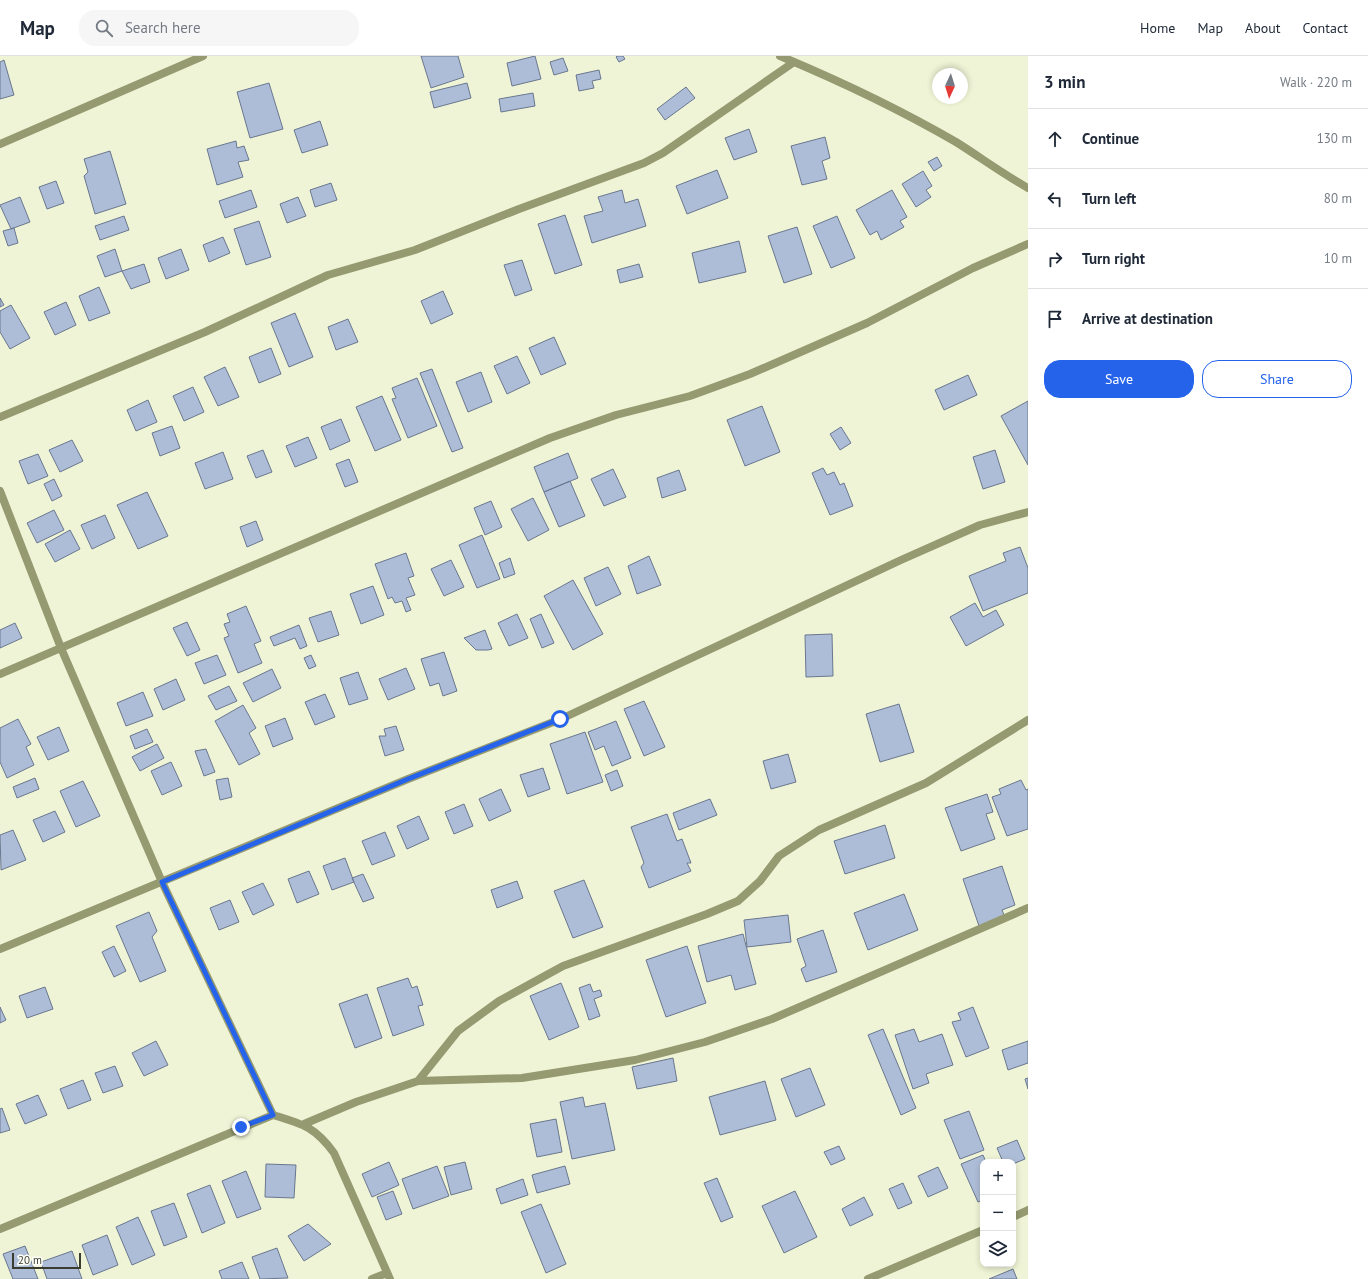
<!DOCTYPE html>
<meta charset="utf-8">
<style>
:root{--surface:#fff;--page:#f6f6f7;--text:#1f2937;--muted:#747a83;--line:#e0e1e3;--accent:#2563eb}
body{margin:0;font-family:"PT Sans",sans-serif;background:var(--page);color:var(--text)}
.controls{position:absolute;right:12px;bottom:12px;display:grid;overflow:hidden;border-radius:8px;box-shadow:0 2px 6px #0003}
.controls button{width:36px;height:36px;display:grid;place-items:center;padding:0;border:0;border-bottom:1px solid var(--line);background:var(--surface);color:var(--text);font:20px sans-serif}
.compass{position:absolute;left:932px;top:12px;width:36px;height:36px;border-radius:50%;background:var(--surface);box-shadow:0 2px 6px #0003;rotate:184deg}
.scale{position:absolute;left:12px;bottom:10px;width:69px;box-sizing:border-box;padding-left:4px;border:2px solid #3b3c30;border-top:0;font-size:11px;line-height:14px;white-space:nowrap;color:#3b3c30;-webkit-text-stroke:3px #fefff9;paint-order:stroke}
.stop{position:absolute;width:12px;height:12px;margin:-9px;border:3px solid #2563eb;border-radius:50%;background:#fff}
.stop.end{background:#2563eb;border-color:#fff;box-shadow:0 1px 4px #0008}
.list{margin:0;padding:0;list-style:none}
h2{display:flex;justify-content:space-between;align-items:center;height:52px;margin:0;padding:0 16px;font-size:17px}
h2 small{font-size:13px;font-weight:400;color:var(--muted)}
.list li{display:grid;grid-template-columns:26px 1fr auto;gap:12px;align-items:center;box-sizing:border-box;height:60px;padding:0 16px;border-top:1px solid var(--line)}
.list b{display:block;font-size:15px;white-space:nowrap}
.list em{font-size:13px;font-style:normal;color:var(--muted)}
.actions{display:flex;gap:8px;padding:12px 16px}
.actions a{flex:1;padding:9px 0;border:1px solid var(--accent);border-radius:16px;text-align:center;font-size:14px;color:var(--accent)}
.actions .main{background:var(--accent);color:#fff}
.icon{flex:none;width:22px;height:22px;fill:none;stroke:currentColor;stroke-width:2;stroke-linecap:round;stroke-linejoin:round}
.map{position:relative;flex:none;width:1028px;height:1223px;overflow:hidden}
header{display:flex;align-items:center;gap:24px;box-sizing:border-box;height:56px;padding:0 20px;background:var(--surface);border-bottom:1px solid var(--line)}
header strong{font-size:19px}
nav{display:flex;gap:22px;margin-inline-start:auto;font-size:14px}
.search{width:280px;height:36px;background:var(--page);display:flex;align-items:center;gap:10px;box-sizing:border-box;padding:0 14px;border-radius:16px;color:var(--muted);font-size:15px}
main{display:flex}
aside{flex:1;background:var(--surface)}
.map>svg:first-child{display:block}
.building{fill:#aebdd7;stroke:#69778f}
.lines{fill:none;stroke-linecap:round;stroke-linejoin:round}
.street{stroke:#959a71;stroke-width:8}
.route{stroke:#2563eb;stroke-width:5}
</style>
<header>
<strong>Map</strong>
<div class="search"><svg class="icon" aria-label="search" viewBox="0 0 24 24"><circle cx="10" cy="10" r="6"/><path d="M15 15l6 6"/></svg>Search here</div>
<nav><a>Home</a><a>Map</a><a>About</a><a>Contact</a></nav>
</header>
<main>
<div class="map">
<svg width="1028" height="1223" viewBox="0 0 1028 1223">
<rect width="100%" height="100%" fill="#f0f4d6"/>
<path class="building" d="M421,0H458L464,21L431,32Z
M535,0L541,23L512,30L507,7Z
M617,0H623L625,3L619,6L616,1Z
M563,2L568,15L554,19L550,6Z
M4,4L14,39L0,43V6Z
M599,14L601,23L592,25L594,32L579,35L576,19Z
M269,27L283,73L250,82L237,36Z
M467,27L471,42L434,52L430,36Z
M686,31L695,42L665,64L657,53Z
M533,37L535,50L501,56L499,43Z
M320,65L328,89L302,97L294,74Z
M749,73L757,96L734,104L725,82Z
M825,81L830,102L822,105L827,123L802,129L791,90Z
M236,85L237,92L244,90L249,104L238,106L243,121L217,129L207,93Z
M110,95L126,148L95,158L84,120L88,116L84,103Z
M937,101L942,110L934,115L928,106Z
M717,114L728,142L687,158L676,130Z
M923,115L932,130L926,134L931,141L916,151L902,128Z
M56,125L64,147L47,153L39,131Z
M331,127L337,144L315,151L310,134Z
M251,134L257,151L225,162L219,145Z
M622,134L625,147L638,143L646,170L592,187L584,160L603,155L598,141Z
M892,134L907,161L900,165L904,171L881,184L877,175L870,179L856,154Z
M20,141L30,166L11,173L0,149Z
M298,141L306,160L287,167L280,148Z
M565,159L582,209L555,218L538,168Z
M124,160L129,174L100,184L95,170Z
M837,160L855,202L831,212L813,170Z
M259,165L271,201L246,209L234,173Z
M797,171L812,218L784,227L768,180Z
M14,172L18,187L8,190L3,175Z
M223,181L230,197L209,206L203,189Z
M739,185L746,216L699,227L692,197Z
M115,193L122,215L105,221L97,200Z
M181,193L189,214L166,223L158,202Z
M522,204L532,234L515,240L504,209Z
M144,208L150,226L131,233L122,215Z
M639,208L643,221L620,227L617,214Z
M99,231L110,257L89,265L79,240Z
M443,235L453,258L431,268L421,245Z
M0,242L4,249L0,251Z
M66,246L76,269L55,279L44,256Z
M11,249L30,282L10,293L0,276V255Z
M295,257L313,301L289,311L271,267Z
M348,263L358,286L336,294L328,271Z
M554,281L566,308L541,319L529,292Z
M271,292L281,318L259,327L249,301Z
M517,300L530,327L507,338L494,310Z
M225,311L239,341L218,350L204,321Z
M432,313L463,392L452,396L420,317Z
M481,316L492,346L468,356L456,326Z
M968,319L977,339L944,354L935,334Z
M417,322L437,370L408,382L392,343L396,342L392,332Z
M193,331L204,356L184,365L173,340Z
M382,340L401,384L375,395L356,351Z
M148,344L157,366L136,375L127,354Z
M1028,345V409L1001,360Z
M762,350L780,396L745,410L727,364Z
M341,363L350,385L330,394L321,371Z
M172,370L180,392L160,400L152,377Z
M841,371L851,387L840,394L830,378Z
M308,381L317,402L295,411L286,390Z
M72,384L83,405L60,416L49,394Z
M263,394L272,416L256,422L247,400Z
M995,394L1005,426L983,433L973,401Z
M223,396L233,423L205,433L195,407Z
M568,397L578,422L544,436L534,411Z
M38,398L48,420L28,428L19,405Z
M349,403L358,426L345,431L336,408Z
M823,412L827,419L834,416L840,429L844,427L853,450L830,459L812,417Z
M613,413L626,441L604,450L591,423Z
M679,414L686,434L662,442L657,422Z
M54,423L62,440L52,445L44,428Z
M570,425L585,460L559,471L544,436Z
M147,436L168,480L138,493L117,449Z
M533,442L549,474L528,485L511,453Z
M491,445L502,471L485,479L474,452Z
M54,454L64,474L37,487L27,467Z
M105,459L115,482L92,493L81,469Z
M256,465L263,484L247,491L240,471Z
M70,474L80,493L55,506L45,488Z
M482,479L500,523L477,532L459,489Z
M1020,491L1028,512V537L983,555L969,520L1006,505L1003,497Z
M406,497L414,520L408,522L415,539L406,542L411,554L406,556L402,545L395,547L392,541L388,543L375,508Z
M649,500L661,529L637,538L628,510Z
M510,502L515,518L504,522L499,507Z
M451,504L464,531L444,540L431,513Z
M608,511L621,538L596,550L584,522Z
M573,524L603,578L573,594L544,540Z
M373,530L384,559L361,568L350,538Z
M975,547L983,561L996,554L1004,569L966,590L950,561Z
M246,550L261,585L254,588L262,607L238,617L224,582L229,580L224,568L230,566L227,558Z
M331,555L339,579L318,586L309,562Z
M517,558L528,582L509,590L498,567Z
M541,558L554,587L542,592L530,563Z
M187,566L200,594L187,600L173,572Z
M15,567L22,582L0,592V574Z
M299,569L307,590L300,593L295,582L274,590L270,581Z
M485,574L492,593L488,594H476L464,582Z
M832,578L833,620L806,621L805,579Z
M444,596L457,635L443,640L439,627L430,630L421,603Z
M217,599L226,619L204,628L195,607Z
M311,599L316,610L309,613L304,602Z
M406,612L415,633L388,644L379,623Z
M272,613L281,632L253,646L243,627Z
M358,616L368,643L349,649L340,622Z
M176,623L185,644L163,654L154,633Z
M229,630L237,645L216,654L208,640Z
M143,636L153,660L126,670L117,647Z
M325,638L335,661L315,669L305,646Z
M644,645L665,691L644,700L624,653Z
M899,648L914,696L880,706L866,658Z
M243,649L256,672L249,677L260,698L239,709L215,665Z
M285,662L293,683L273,691L265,670Z
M18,663L31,688L26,691L34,709L7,722L0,706V672Z
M616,665L631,702L612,710L604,690L595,694L588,676Z
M396,670L404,694L385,700L379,680H386L384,673Z
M59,671L69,695L48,704L37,681Z
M147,673L153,686L135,693L130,680Z
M585,676L603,726L567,738L550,688Z
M157,688L164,702L140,715L132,701Z
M206,693L215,716L204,720L195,695Z
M788,698L796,726L771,733L763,705Z
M171,706L182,730L162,739L151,715Z
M543,712L550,733L528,741L520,719Z
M617,714L623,730L611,735L605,719Z
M35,722L39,733L17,742L13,731Z
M228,722L232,741L220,744L216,724Z
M1021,724L1026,734L1028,733V773L1007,780L992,741L1001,738L999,733Z
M83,725L100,760L76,771L60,735Z
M501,733L511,755L489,765L479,743Z
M987,738L993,756L986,758L995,783L961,795L945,752Z
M710,743L717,759L679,774L673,757Z
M464,748L473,770L454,778L445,756Z
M55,755L65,776L43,786L33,764Z
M667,758L677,785L682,783L691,807H687L691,815L649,832L641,811L644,807L631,771Z
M419,760L429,783L407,793L397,770Z
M885,769L895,802L845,818L834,785Z
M13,774L26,804L1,814L0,779Z
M385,776L395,800L372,809L362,785Z
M345,802L354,826L332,834L323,810Z
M1002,810L1015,849L1002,854L1006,864L980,873L963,823Z
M309,815L319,838L297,847L288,823Z
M363,818L374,842L363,846L352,822Z
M584,824L603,871L573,882L554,835Z
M517,825L523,842L497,852L491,834Z
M263,827L274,849L253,859L242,836Z
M904,838L918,874L868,894L854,857Z
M230,844L239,866L219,874L210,852Z
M149,856L157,875L152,881L166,915L140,926L116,870Z
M788,859L791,886L747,891L744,864Z
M823,874L837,916L806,926L801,913L806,910L797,883Z
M743,878L756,928L735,934L731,919L707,926L698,890Z
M114,890L126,915L114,921L102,896Z
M687,890L706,947L666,961L646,904Z
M408,922L412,932L417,930L423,949L418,950L424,969L393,980L377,932Z
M561,927L579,971L549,984L530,940Z
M590,928L593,936L600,934L602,940L594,943L600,960L589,964L579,932Z
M45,931L53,953L27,962L19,940Z
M367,938L382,982L355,992L339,948Z
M0,951L6,964L0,967Z
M973,951L989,992L966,1001L952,966L961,964L958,957Z
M883,973L916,1052L901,1059L868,979Z
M914,973L919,986L942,978L953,1009L926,1018L929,1027L913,1033L895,979Z
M156,985L168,1009L144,1020L132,997Z
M1028,985V1007L1008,1014L1002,994Z
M673,1002L677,1025L637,1033L632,1011Z
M115,1010L123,1030L103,1037L95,1017Z
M810,1012L825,1049L796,1061L781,1023Z
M1028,1022V1033L1025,1023Z
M83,1024L91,1044L68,1053L60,1033Z
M765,1025L776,1064L720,1079L709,1041Z
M38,1039L47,1059L25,1068L16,1048Z
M583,1041L585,1051L605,1047L615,1094L572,1103L560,1046Z
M2,1052L10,1074L0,1077V1053Z
M969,1055L984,1094L960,1103L944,1064Z
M556,1063L562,1096L537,1101L530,1068Z
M1017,1084L1025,1103L1013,1108V1106H1003L997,1092Z
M839,1090L845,1103L831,1109L824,1096Z
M983,1099L986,1106H983V1144L978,1146L961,1108Z
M389,1106L399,1129L372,1141L362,1118Z
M465,1106L472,1133L451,1139L444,1111Z
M266,1108L296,1109L294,1142L265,1141Z
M437,1110L449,1140L413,1153L402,1123Z
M565,1110L570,1128L537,1137L532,1119Z
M938,1111L948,1132L928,1141L918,1120Z
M246,1115L261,1153L237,1162L222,1125Z
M717,1122L733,1161L721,1166L704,1127Z
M523,1123L528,1139L501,1148L496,1133Z
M903,1127L912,1147L898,1153L889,1133Z
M210,1129L225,1167L202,1177L187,1138Z
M393,1135L402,1158L386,1164L377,1141Z
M795,1135L817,1181L784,1197L762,1150Z
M864,1141L873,1159L850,1170L842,1153Z
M174,1147L187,1181L164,1190L151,1155Z
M541,1148L566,1208L546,1217L521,1156Z
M138,1161L155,1199L132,1209L116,1171Z
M308,1168L331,1188L304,1205L288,1180Z
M107,1179L118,1209L93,1219L82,1189Z
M25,1190L38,1223H13L3,1198Z
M277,1192L288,1222L260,1223L252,1201Z
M72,1195L82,1223H47L41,1206Z
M242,1206L249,1223H222L219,1215Z
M1013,1213L1017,1223H989Z"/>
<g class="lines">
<path class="street" d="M780,0C840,25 899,53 956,86C980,101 1003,118 1028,132
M0,88L203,0
M0,361L205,276L328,219L415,194L519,153L644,107L663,97L794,6
M0,435L61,592L162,826L273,1059
M0,618L550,382L616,359L690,340L750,318L867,267L973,212L1028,188
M0,893L408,723L561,663L901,504L980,469L1028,456
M418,1025L458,975L499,945L563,910L707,858L738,845L760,825L779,800L819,774L926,727L1028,664
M304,1068L356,1046L418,1025L522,1022L635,1004L705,986L772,963L1028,852
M1013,1161L1028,1154
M0,1173L273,1059C303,1068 315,1071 334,1097L390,1223
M372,1223L387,1217
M868,1223L983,1174"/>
</g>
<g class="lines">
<path class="route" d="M241,1071L273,1059L162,826L408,723L560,663"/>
</g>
</svg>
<div class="controls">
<button>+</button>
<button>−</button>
<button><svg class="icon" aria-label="layers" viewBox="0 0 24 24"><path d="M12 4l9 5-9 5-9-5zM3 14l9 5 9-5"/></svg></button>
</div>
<svg class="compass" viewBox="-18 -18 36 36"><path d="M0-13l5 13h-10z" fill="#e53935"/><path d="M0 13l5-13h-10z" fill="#747a83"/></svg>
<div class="scale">20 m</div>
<div class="stop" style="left:560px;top:663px"></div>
<div class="stop end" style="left:241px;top:1071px"></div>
</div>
<aside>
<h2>3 min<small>Walk · 220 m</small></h2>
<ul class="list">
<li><svg class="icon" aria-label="ahead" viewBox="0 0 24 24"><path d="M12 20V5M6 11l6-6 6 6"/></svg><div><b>Continue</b></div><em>130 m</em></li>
<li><svg class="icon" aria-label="left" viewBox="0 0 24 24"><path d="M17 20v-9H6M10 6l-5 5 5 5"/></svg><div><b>Turn left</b></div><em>80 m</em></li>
<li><svg class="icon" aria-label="right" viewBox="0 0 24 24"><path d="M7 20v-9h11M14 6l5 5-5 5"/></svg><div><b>Turn right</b></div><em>10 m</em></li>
<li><svg class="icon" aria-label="arrive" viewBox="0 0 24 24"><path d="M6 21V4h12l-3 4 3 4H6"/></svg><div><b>Arrive at destination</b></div></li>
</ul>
<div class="actions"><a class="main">Save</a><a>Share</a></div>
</aside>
</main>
